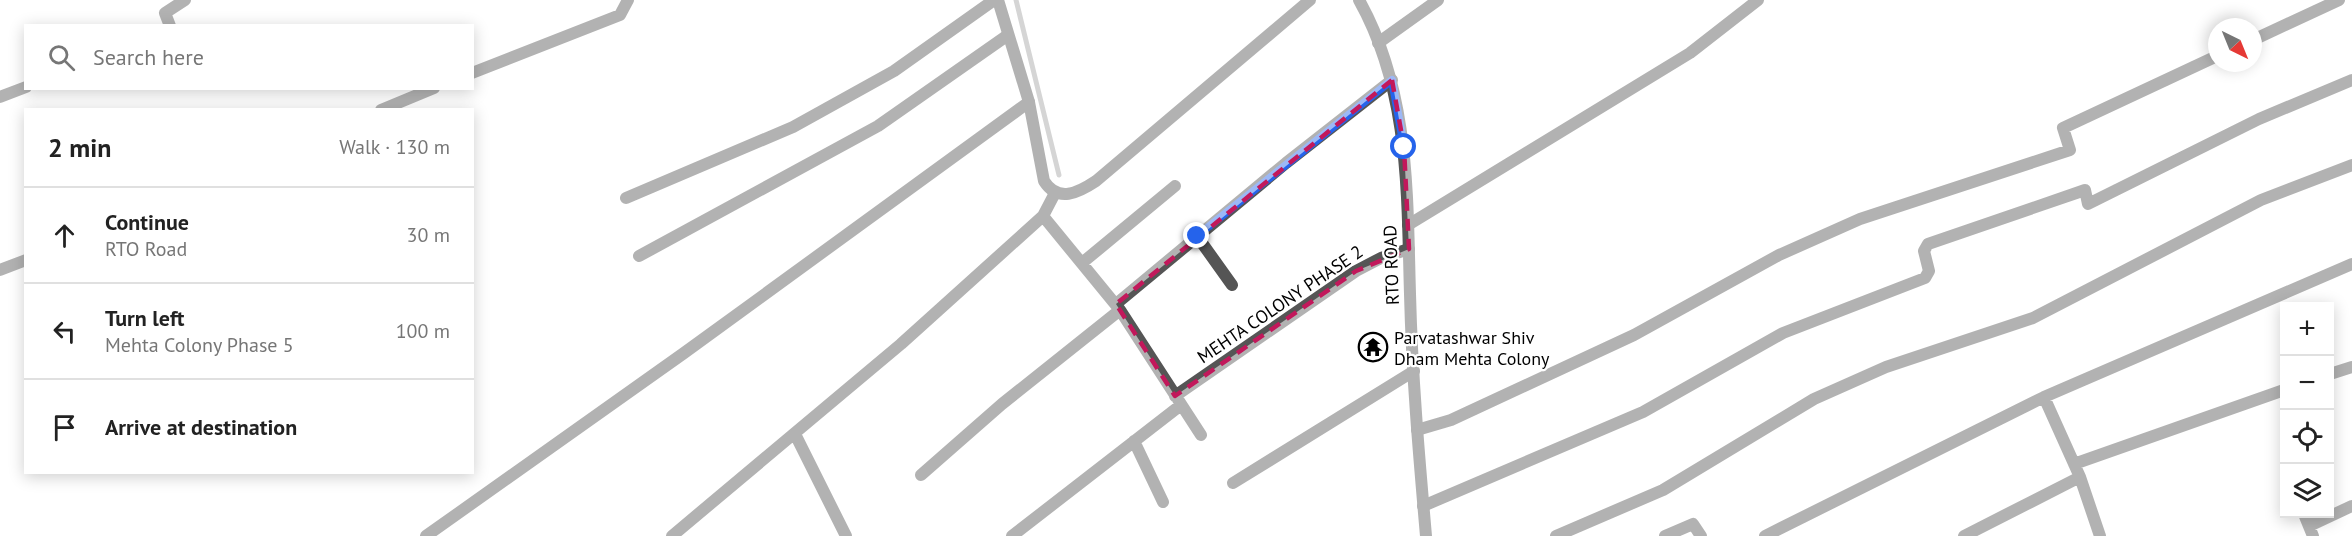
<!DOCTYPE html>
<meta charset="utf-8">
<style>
:root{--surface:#fff;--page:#f2f2f2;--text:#222;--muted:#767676;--line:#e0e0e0}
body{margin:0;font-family:"PT Sans",sans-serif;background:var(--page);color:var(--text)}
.controls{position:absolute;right:18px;bottom:18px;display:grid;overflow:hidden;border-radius:0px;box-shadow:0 3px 15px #0003}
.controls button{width:54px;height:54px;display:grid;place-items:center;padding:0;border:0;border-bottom:2px solid var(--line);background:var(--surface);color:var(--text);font:30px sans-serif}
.compass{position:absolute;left:2208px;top:18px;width:54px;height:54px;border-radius:50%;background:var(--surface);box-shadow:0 3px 15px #0003;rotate:137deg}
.stop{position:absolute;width:18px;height:18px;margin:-14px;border:4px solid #2563eb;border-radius:50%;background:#fff}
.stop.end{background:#2563eb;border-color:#fff;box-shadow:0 2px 6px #0008}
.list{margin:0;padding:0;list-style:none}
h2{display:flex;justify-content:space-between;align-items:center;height:78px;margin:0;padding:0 24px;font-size:26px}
h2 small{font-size:20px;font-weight:400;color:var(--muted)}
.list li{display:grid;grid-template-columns:39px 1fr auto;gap:18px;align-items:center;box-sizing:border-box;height:96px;padding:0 24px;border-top:2px solid var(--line)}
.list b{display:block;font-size:22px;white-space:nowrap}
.list p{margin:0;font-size:20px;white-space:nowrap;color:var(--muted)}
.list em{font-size:20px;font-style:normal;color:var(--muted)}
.icon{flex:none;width:33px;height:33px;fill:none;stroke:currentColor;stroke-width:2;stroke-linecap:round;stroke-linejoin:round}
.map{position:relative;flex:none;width:2352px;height:536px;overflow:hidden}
.search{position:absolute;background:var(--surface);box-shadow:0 3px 15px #0003;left:24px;top:24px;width:450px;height:66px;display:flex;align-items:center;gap:15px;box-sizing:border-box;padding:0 21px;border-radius:0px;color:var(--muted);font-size:22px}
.panel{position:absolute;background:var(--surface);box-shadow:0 3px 15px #0003;left:24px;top:108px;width:450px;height:366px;border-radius:0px}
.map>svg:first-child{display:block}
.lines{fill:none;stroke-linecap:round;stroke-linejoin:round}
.stream{stroke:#a3a3a3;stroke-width:5}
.minor{stroke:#555;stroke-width:12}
.tertiary{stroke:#555;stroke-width:12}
.route{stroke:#2563eb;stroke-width:8}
.marked{fill:none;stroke:#c2185b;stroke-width:4.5;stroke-dasharray:12 8;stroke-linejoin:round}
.labels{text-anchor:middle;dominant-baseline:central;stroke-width:4.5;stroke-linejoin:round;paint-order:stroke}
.street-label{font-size:18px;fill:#000;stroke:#fff}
.poi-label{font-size:18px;fill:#000;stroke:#fff;text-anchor:start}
</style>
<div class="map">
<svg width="2352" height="536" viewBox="0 0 2352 536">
<rect width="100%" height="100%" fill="#fff"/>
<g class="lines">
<path class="stream" d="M1016,0L1059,175"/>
<path class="minor" d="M170,26L165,13L185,0
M2253,40L2339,0
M1378,43L1438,0
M472,73L620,15L628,0
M0,97L26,87
M381,110L434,88
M626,198L793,127L894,71L994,0
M1043,216L1120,310L1201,435
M1408,225L1690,53L1758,0
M1197,236L1232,285
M639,256L878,126L1008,35
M1082,263L1175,186
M0,270L26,260
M1116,304L1286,163L1392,80
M2330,374L2352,367
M1175,396L1356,271L1381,258L1409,249
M2044,397L2080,477L2100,536
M1417,430L1451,420L1634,335L1779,255L1860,219L2070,150L2063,128L2217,56
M795,434L846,536
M1134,441L1163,502
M2074,464L2284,390
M921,475L1002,404L1120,310
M1233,483L1414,371
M1423,506L1643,412L1783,333L1925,278L1929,271L1924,251L1928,244L2085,190L2088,204L2259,119L2352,80
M2304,514L2313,536
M2309,526L2352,506
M426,536L684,353L1029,102
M672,536L901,344L1043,216L1055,193
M1012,536L1181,405
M1556,536L1663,490L1814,399L1886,367L2033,318L2261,200L2352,165
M1665,536L1693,524L1701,536
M1765,536L2044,397L2352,264
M1964,536L2080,477"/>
<path class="tertiary" d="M998,0L1029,102L1044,181C1058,203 1078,193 1096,181L1310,0
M1359,0C1410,91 1407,194 1410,294C1412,375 1419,456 1426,536"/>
</g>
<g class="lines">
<path class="route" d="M1197,236L1392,80L1404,147"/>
</g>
<path d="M0 0H2352V536H0ZM1392,80L1404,147L1409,249L1356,271L1175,396L1116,304Z" fill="#fff" fill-opacity=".55" fill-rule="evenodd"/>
<path class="marked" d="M1392,80L1404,147L1409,249L1356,271L1175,396L1116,304Z"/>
<defs>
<g id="temple-ring" transform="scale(1.5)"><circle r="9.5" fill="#fff" stroke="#000" stroke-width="1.5"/><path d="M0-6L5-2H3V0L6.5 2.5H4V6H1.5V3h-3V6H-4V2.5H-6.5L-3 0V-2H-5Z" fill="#000"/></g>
</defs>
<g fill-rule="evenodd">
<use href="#temple-ring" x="1373" y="347"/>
</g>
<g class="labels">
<g class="street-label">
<text transform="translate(1391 265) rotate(-92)">RTO ROAD</text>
<text transform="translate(1280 304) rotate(-34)">MEHTA COLONY PHASE 2</text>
</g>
<g class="poi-label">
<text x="1394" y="337">Parvatashwar Shiv<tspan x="1394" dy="21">Dham Mehta Colony</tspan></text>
</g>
</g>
</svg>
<div class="controls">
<button>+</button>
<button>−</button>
<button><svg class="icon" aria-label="locate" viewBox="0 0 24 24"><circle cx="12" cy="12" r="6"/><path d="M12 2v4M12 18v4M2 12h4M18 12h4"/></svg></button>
<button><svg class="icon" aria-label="layers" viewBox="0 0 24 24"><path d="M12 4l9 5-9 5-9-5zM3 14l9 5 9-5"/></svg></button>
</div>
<svg class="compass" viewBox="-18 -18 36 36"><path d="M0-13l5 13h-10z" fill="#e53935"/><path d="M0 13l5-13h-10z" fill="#767676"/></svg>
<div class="stop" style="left:1404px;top:147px"></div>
<div class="stop end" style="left:1197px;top:236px"></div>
<div class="search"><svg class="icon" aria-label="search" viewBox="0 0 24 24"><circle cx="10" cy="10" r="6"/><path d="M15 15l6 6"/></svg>Search here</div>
<section class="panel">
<h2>2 min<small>Walk · 130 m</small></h2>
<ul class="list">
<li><svg class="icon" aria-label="ahead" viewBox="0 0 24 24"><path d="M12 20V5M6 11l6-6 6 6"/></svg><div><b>Continue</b><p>RTO Road</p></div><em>30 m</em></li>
<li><svg class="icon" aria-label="left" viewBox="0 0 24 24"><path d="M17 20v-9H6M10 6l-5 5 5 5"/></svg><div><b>Turn left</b><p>Mehta Colony Phase 5</p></div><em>100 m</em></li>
<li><svg class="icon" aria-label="arrive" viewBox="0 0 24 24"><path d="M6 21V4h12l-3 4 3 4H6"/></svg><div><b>Arrive at destination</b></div></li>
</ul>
</section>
</div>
